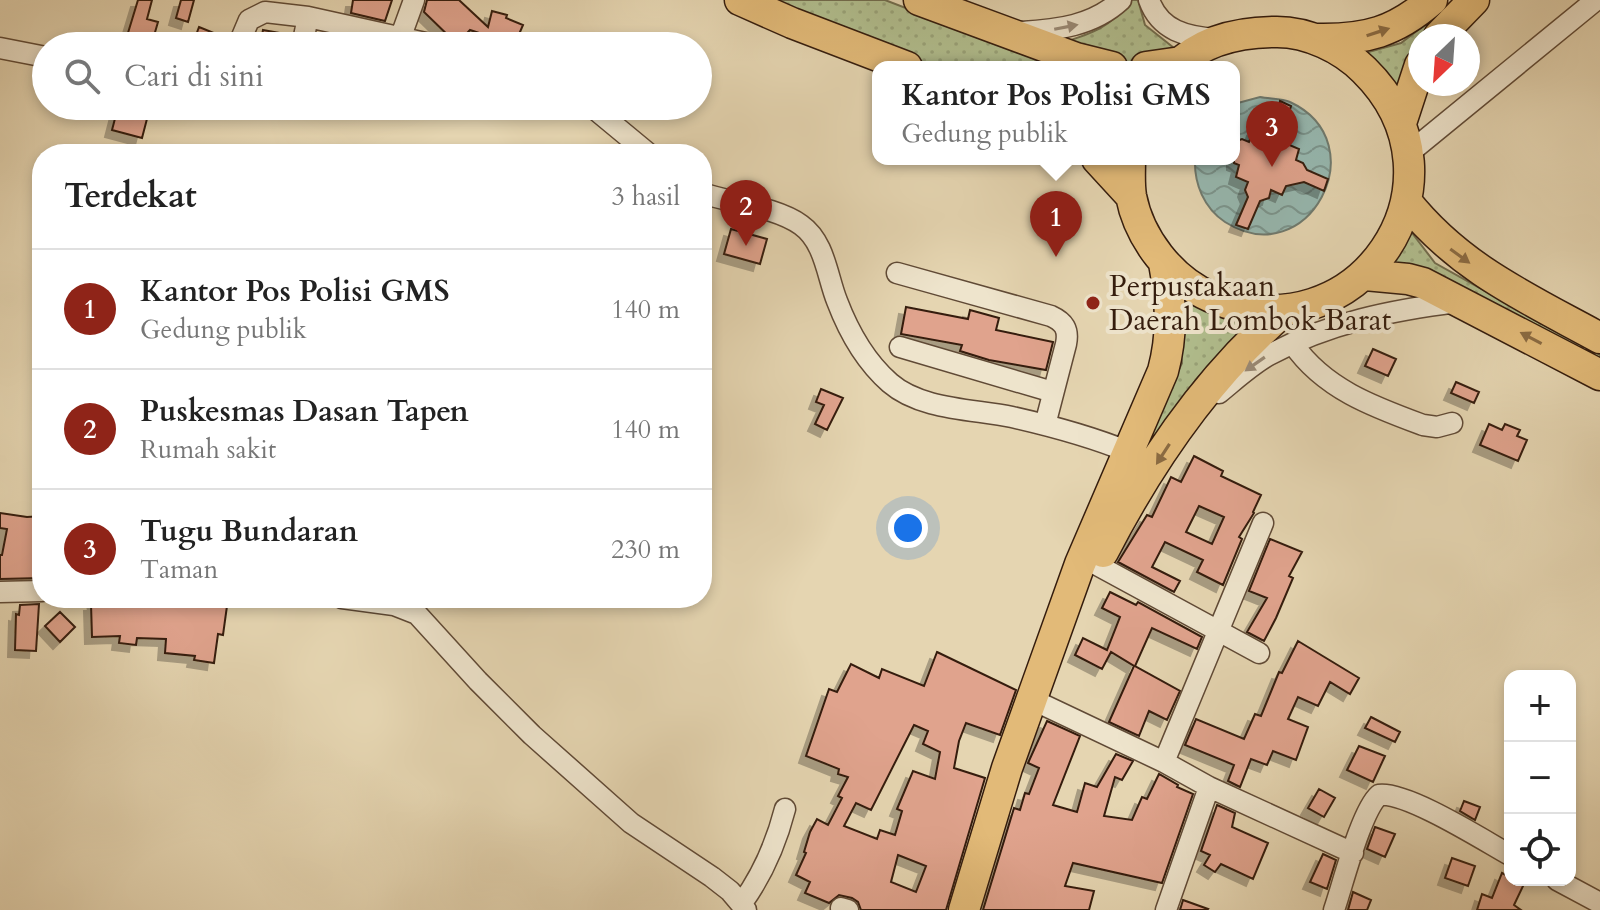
<!DOCTYPE html>
<html lang="id">
<meta charset="utf-8">
<style>
:root{--surface:#fff;--page:#f2f2f2;--text:#222;--muted:#767676;--line:#e0e0e0;--accent:#8f2418}
body{margin:0;font-family:Cardo,serif;background:var(--page);color:var(--text)}
.controls{position:absolute;right:24px;bottom:24px;display:grid;overflow:hidden;border-radius:16px;box-shadow:0 4px 12px #0003}
.controls button{width:72px;height:72px;display:grid;place-items:center;padding:0;border:0;border-bottom:2px solid var(--line);background:var(--surface);color:var(--text);font:40px sans-serif}
.compass{position:absolute;left:1408px;top:24px;width:72px;height:72px;border-radius:50%;background:var(--surface);box-shadow:0 4px 12px #0003;rotate:205deg}
.you{position:absolute;left:908px;top:528px;width:28px;height:28px;margin:-20px;border:6px solid #fff;border-radius:50%;background:#1a73e8;box-shadow:0 0 0 12px #1a73e833}
.badge{display:grid;place-items:center;width:52px;height:52px;border-radius:50%;background:var(--accent);color:#fff;font-size:26px;font-weight:700}
.pin{position:absolute;translate:-50% -66px;filter:drop-shadow(0 2px 4px #0008)}
.pin::after{content:'';position:absolute;top:42px;width:28px;height:24px;background:inherit;clip-path:polygon(0 0,100% 0,50% 100%)}
.popup{position:absolute;left:872px;top:61px;width:368px;height:104px;box-sizing:border-box;display:grid;place-content:center;border-radius:16px;background:var(--surface);filter:drop-shadow(0 2px 6px #0005);font-size:26px;white-space:nowrap;color:var(--muted)}
.popup b{font-size:30px;color:var(--text)}
.popup::after{content:'';position:absolute;left:50%;top:100%;margin-left:-16px;border:16px solid transparent;border-top-color:var(--surface)}
.list{margin:0;padding:0;list-style:none}
h2{display:flex;justify-content:space-between;align-items:center;height:104px;margin:0;padding:0 32px;font-size:34px}
h2 small{font-size:26px;font-weight:400;color:var(--muted)}
.list li{display:grid;grid-template-columns:52px 1fr auto;gap:24px;align-items:center;box-sizing:border-box;height:120px;padding:0 32px;border-top:2px solid var(--line)}
.list b{display:block;font-size:30px;white-space:nowrap}
.list p{margin:0;font-size:26px;white-space:nowrap;color:var(--muted)}
.list em{font-size:26px;font-style:normal;color:var(--muted)}
.icon{flex:none;width:44px;height:44px;fill:none;stroke:currentColor;stroke-width:2;stroke-linecap:round;stroke-linejoin:round}
.map{position:relative;flex:none;width:1600px;height:910px;overflow:hidden}
.search{position:absolute;background:var(--surface);box-shadow:0 4px 12px #0003;left:32px;top:32px;width:680px;height:88px;display:flex;align-items:center;gap:20px;box-sizing:border-box;padding:0 28px;border-radius:44px;color:var(--muted);font-size:30px}
.panel{position:absolute;background:var(--surface);box-shadow:0 4px 12px #0003;left:32px;top:144px;width:680px;height:464px;border-radius:32px}
.map>svg:first-child{display:block}
.park{fill:url(#park-dots);stroke:#726d4e;stroke-width:2}
.water{fill:url(#water-waves);stroke:#6f7a6f;stroke-width:2}
.building{fill:#e0a38d;stroke:#341c0d;stroke-width:2;fill-rule:evenodd;filter:url(#shadow)}
.lines{fill:none;stroke-linecap:round;stroke-linejoin:round}
.minor-casing{stroke:#604a36;stroke-width:23}
.highway-casing{stroke:#341c0d;stroke-width:33}
.minor{stroke:#eee4cc;stroke-width:20}
.highway{stroke:#e2ba78;stroke-width:30}
.oneway{fill:#9a8a76}
.oneway2{fill:#8b6b42}
.poi-dot{fill:#8f2418;stroke:#eee4cc;stroke-width:3}
.labels{text-anchor:middle;dominant-baseline:central;stroke-width:8;stroke-linejoin:round;paint-order:stroke}
.poi-label{font-size:30px;fill:#341c0d;stroke:#eee4cc;text-anchor:start}
</style>
<div class="map">
<svg width="1600" height="910" viewBox="0 0 1600 910">
<defs>
<pattern id="park-dots" width="8" height="8" patternUnits="userSpaceOnUse" patternTransform="scale(2)"><rect width="8" height="8" fill="#b1be8e"/><path d="M2 2h.1M6 6h.1" fill="none" stroke="#99a379" stroke-width="1.8" stroke-linecap="round"/></pattern>
<pattern id="water-waves" width="16" height="10" patternUnits="userSpaceOnUse" patternTransform="scale(2)"><rect width="16" height="10" fill="#96b8b0"/><path d="M0 5q4-4 8 0t8 0" fill="none" stroke="#7b958e"/></pattern>
<filter id="shadow"><feDropShadow dx="-7" dy="7" stdDeviation="0" flood-color="#0004"/></filter>
</defs>
<rect width="100%" height="100%" fill="#e5d5b1"/>
<filter id="stains"><feTurbulence type="fractalNoise" baseFrequency=".0025" numOctaves="4"/><feColorMatrix values="0 0 0 0 .2 0 0 0 0 .09 0 0 0 0 .02 0 0 0 .5 -.17"/></filter>
<radialGradient id="worn" r=".72"><stop offset=".6" stop-color="#630" stop-opacity="0"/><stop offset="1" stop-color="#630" stop-opacity=".3"/></radialGradient>
<path class="park" d="M775,0H885L1059,67H932L779,8Z
M1131,0H1138L1145,25L1174,48L1131,67H1125L1058,44C1090,34 1111,28 1131,0Z
M1457,0L1430,36H1420V45L1411,53L1398,94L1361,54L1401,43Z
M1409,229L1435,263L1600,355V369L1383,267Z
M1173,287C1202,309 1219,318 1256,321L1198,377L1165,422L1116,508L1182,363Z"/>
<path class="water" d="M1260,97C1269,99 1282,98 1290,102C1378,143 1308,275 1225,222C1204,208 1194,184 1195,159H1234V104Z"/>
<path class="building" d="M138,0H152L147,19L158,22L151,46H124Z
M181,0H194L188,22L176,18Z
M353,0H392L385,21L351,13Z
M427,0H459L488,27L492,11L507,15L506,18L523,25L514,46H485L488,36L470,30L457,44L424,12Z
M199,27L214,33L211,44L195,38Z
M263,30L291,35L289,46H260Z
M1280,101L1291,106L1286,124L1291,133L1287,144L1299,149L1296,160L1303,163L1307,170L1328,179L1324,191L1304,182L1286,186L1282,195L1271,190L1269,198L1260,201L1248,229L1236,225L1248,197L1245,190L1248,182L1236,177L1239,165L1234,163V142L1242,139L1249,142L1254,129L1265,134L1268,125L1275,122Z
M118,107L148,115L142,138L112,130Z
M731,229L767,239L760,264L724,254Z
M906,307L968,319L970,310L999,318L996,330L1053,342L1046,370L989,360L960,351L962,345L901,334Z
M1373,349L1396,359L1388,376L1365,366Z
M1456,382L1479,392L1474,403L1451,393Z
M821,389L843,398L827,430L815,424L824,405L816,402Z
M1489,424L1502,430L1505,424L1520,430L1517,436L1527,440L1518,461L1480,445Z
M1194,456L1223,471L1221,476L1261,495L1253,512L1254,513L1239,537L1242,539L1223,585L1197,572L1203,560L1165,542L1152,567L1180,581L1174,592L1118,562L1147,515L1152,517L1171,477L1181,482ZM1199,506L1224,517L1212,544L1186,532Z
M0,513L27,517L42,516V578L0,579V555H2L7,529L0,528Z
M1270,539L1302,552L1289,576L1293,578L1276,618L1264,641L1247,632L1267,598L1249,591Z
M1110,592L1136,605L1138,602L1202,637L1197,649L1152,628L1135,666L1180,691L1167,720L1149,711L1139,736L1109,722L1134,666L1111,652L1102,669L1075,655L1083,638L1107,650L1120,617L1102,608Z
M94,598H125V604L161,603V598H171L200,605L201,600L227,606L223,635L218,634L214,663L194,660L195,656L165,653L166,639L137,638L136,645L119,643L120,636L92,637L91,604H95Z
M39,604L36,651L15,650L16,614L19,615L20,605Z
M60,612L75,627L60,642L45,626Z
M1298,641L1359,678L1350,694L1330,682L1318,706L1298,697L1288,719L1308,727L1296,760L1273,751L1267,765L1251,759L1240,787L1228,781L1234,765L1185,745L1196,719L1244,739L1255,714L1261,716L1279,672L1282,673Z
M937,652L1016,690L1000,735L966,723L959,741L954,768L985,778L946,910H861L858,902L852,898L839,895L829,903L805,893L810,882L796,875L806,853L804,852L810,832L817,819L828,825L842,798L838,796L848,777L838,774L839,769L806,756L829,689L837,692L851,664L879,678L882,669L924,686ZM914,725L928,731L923,744L940,752L935,779L913,771L897,809L902,811L895,835L880,830L877,839L844,826L856,803L871,810ZM898,855L926,866L916,892L891,882Z
M1371,717L1400,732L1395,742L1365,728Z
M1047,721L1080,736L1053,805L1077,812L1085,783L1097,787L1116,754L1133,761L1122,780L1115,777L1104,816L1132,820L1142,797L1147,799L1159,774L1178,785L1177,787L1193,794L1162,883L1073,863L1065,886L1094,891L1089,910H983L1014,808L1020,810L1025,793L1029,794L1039,768L1028,763Z
M1359,746L1385,756L1373,782L1347,770Z
M1319,789L1335,798L1324,817L1308,808Z
M1464,801L1480,807L1475,820L1460,811Z
M1217,805L1235,813L1232,827L1268,843L1253,879L1221,864L1215,872L1204,865L1210,855L1201,851Z
M1375,827L1395,834L1385,857L1367,849Z
M1323,854L1336,860L1327,889L1310,882Z
M1452,858L1475,866L1468,886L1445,878Z
M1502,873L1510,877V880L1524,884L1514,905L1521,910H1477L1482,894L1492,898Z
M1353,892L1371,900L1367,910H1348Z
M1183,900L1208,909L1207,910H1180Z"/>
<g class="lines">
<g class="minor-casing">
<path id="minor" d="M1149,0C1160,31 1187,37 1216,39
M1021,32C1057,30 1093,26 1121,0
M401,36L414,0
M238,46L249,20L265,12L308,17L439,46
M302,46L308,17
M0,48L46,57
M591,106L649,154
M1409,153L1596,0
M702,193C731,203 776,207 801,225C825,242 827,276 837,301C848,330 866,362 890,383C921,410 974,409 1012,417C1052,426 1092,437 1129,452
M897,273L1051,316C1064,322 1069,329 1066,344L1045,425
M1293,344C1324,389 1374,407 1423,425L1437,427L1452,423
M900,347L1053,392
M1219,393C1235,380 1251,365 1269,355C1328,323 1392,310 1458,302
M1097,565L1259,653
M0,592L42,591
M342,598L394,605L417,614L478,681L532,735L631,823L712,877L730,891L746,910
M1031,699L1164,762L1209,787L1353,853
M1164,762L1263,523
M1557,880L1600,903
M742,903C763,874 776,844 785,809
M841,908L848,910
M1166,910L1209,787
M1334,910C1343,884 1361,811 1379,795C1406,791 1483,840 1510,855"/>
</g>
<g class="highway-casing">
<path id="highway" d="M740,0L792,23L907,67
M919,0L1076,58L1112,67
M1439,36L1474,0
M1317,39C1366,40 1395,32 1432,0
M1146,67L1181,62
M1401,123L1420,65
M1097,159L1131,196
M1130,159C1130,171 1129,184 1131,196C1139,238 1171,280 1211,297C1357,360 1478,182 1364,70C1342,48 1308,32 1277,32C1241,32 1202,40 1176,67
M1406,201C1459,268 1527,298 1600,338
M1365,275L1408,279L1423,283L1600,375
M1103,552C1149,463 1209,375 1285,310
M964,910L1007,768L1080,564L1163,371C1173,334 1171,301 1164,263"/>
</g>
<use href="#minor" class="minor"/>
<use href="#highway" class="highway"/>
</g>
<defs><path id="oneway-solid" d="M-6-.8H1V-3.2L6.5 0L1 3.2V.8H-6Z" transform="scale(2)"/></defs>
<g class="oneway">
<use href="#oneway-solid" transform="translate(1066 27) rotate(-11)"/>
<use href="#oneway-solid" transform="translate(1255 364) rotate(145)"/>
</g>
<g class="oneway2">
<use href="#oneway-solid" transform="translate(1378 32) rotate(-18)"/>
<use href="#oneway-solid" transform="translate(1460 256) rotate(36)"/>
<use href="#oneway-solid" transform="translate(1531 338) rotate(-152)"/>
<use href="#oneway-solid" transform="translate(1163 454) rotate(123)"/>
</g>
<circle class="poi-dot" cx="1093" cy="303" r="8"/>
<g class="labels">
<g class="poi-label">
<text x="1109" y="286">Perpustakaan<tspan x="1109" dy="34">Daerah Lombok Barat</tspan></text>
</g>
</g>
<rect width="100%" height="100%" filter="url(#stains)"/>
<rect width="100%" height="100%" fill="url(#worn)"/>
</svg>
<div class="controls">
<button>+</button>
<button>−</button>
<button><svg class="icon" aria-label="locate" viewBox="0 0 24 24"><circle cx="12" cy="12" r="6"/><path d="M12 2v4M12 18v4M2 12h4M18 12h4"/></svg></button>
</div>
<svg class="compass" viewBox="-18 -18 36 36"><path d="M0-13l5 13h-10z" fill="#e53935"/><path d="M0 13l5-13h-10z" fill="#767676"/></svg>
<div class="you"></div>
<div class="pin badge" style="left:1056px;top:257px">1</div>
<div class="popup"><b>Kantor Pos Polisi GMS</b>Gedung publik</div>
<div class="pin badge" style="left:746px;top:246px">2</div>
<div class="pin badge" style="left:1272px;top:167px">3</div>
<div class="search"><svg class="icon" aria-label="search" viewBox="0 0 24 24"><circle cx="10" cy="10" r="6"/><path d="M15 15l6 6"/></svg>Cari di sini</div>
<section class="panel">
<h2>Terdekat<small>3 hasil</small></h2>
<ul class="list">
<li><span class="badge">1</span><div><b>Kantor Pos Polisi GMS</b><p>Gedung publik</p></div><em>140 m</em></li>
<li><span class="badge">2</span><div><b>Puskesmas Dasan Tapen</b><p>Rumah sakit</p></div><em>140 m</em></li>
<li><span class="badge">3</span><div><b>Tugu Bundaran</b><p>Taman</p></div><em>230 m</em></li>
</ul>
</section>
</div>
